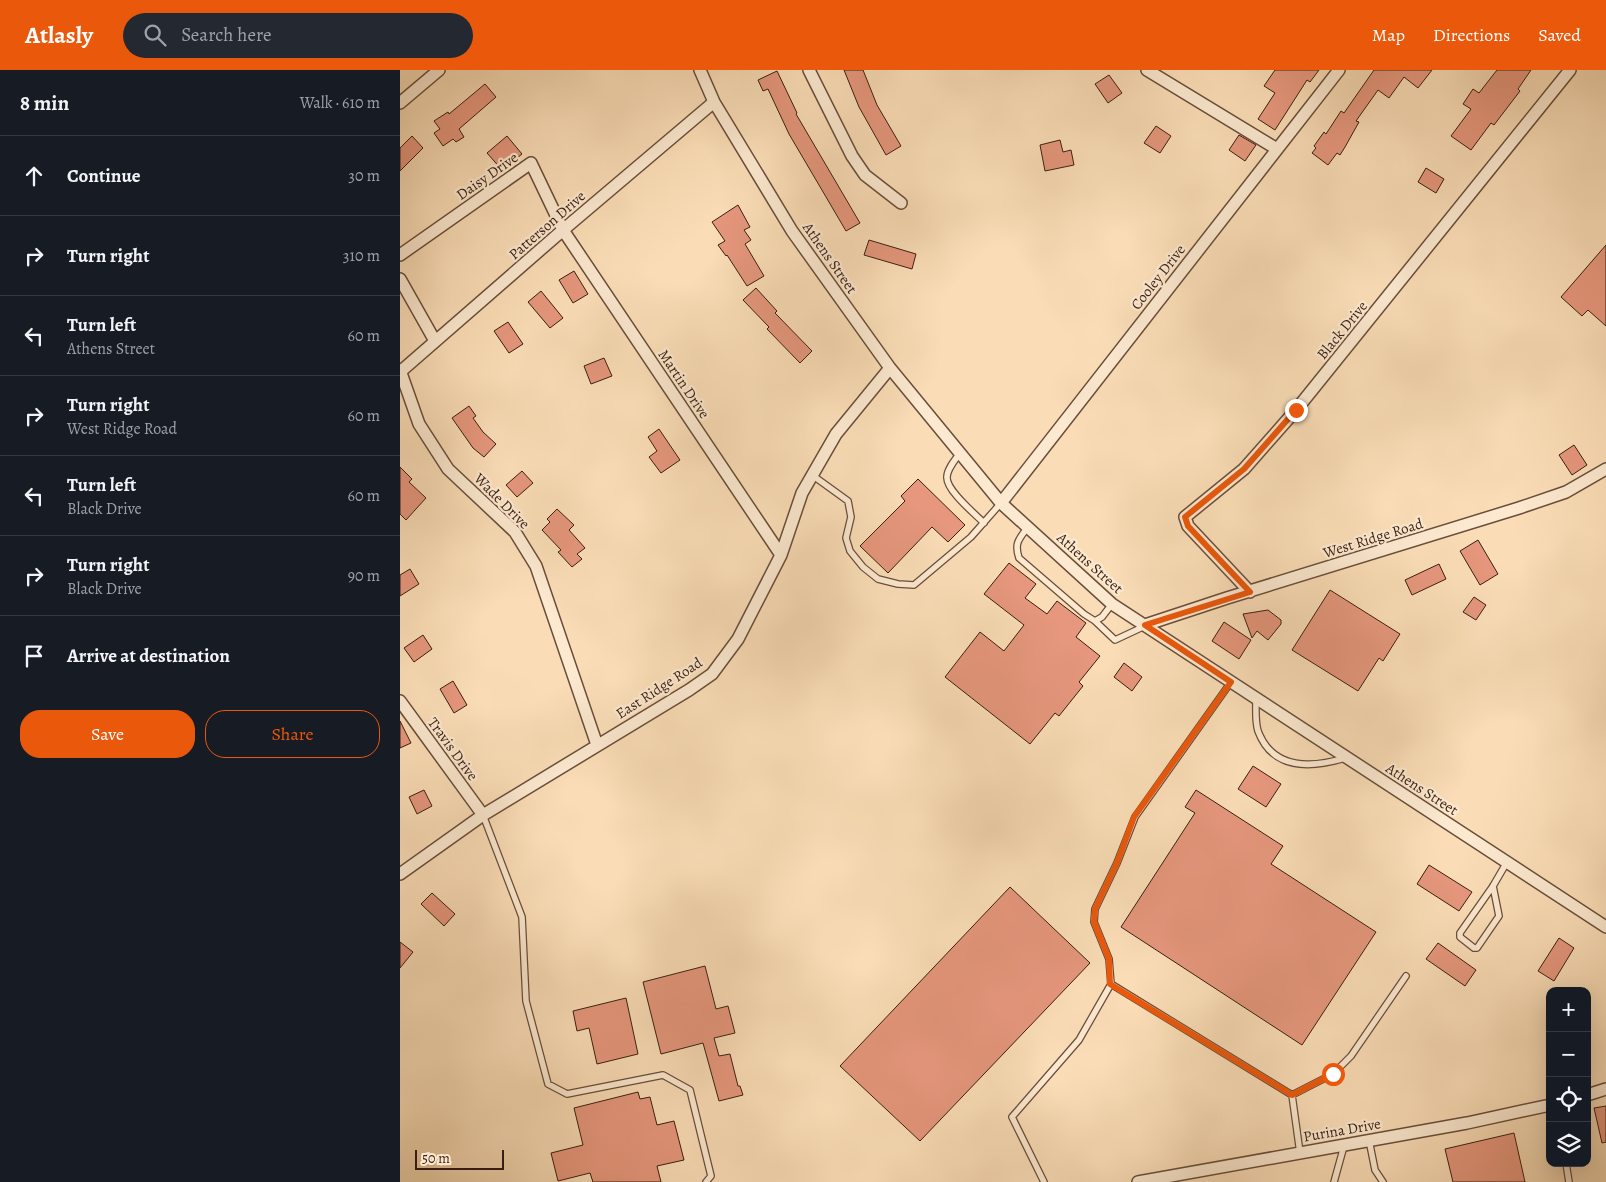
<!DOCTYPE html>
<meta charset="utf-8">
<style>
:root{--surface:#171b24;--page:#242831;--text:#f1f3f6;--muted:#9ea1a6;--line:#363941;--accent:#ea580c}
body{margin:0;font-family:Alegreya,serif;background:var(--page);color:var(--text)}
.controls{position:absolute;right:15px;bottom:15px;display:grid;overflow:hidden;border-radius:10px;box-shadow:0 5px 20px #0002}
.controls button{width:45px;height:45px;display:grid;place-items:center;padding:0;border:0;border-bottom:1px solid var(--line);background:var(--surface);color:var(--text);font:25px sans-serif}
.scale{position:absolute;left:15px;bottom:12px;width:89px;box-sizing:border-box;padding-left:5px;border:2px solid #391e11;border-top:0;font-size:14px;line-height:18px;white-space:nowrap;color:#391e11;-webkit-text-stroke:4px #fce9d0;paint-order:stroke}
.stop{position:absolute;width:15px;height:15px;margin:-11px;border:4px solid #ea580c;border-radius:50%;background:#fff}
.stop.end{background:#ea580c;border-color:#fff;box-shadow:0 1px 5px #0008}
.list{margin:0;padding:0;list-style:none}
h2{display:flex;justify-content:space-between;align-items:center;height:65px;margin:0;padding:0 20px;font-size:21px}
h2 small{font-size:16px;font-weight:400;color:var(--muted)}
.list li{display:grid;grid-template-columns:32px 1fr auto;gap:15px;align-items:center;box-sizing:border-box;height:80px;padding:0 20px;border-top:1px solid var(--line)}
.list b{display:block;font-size:19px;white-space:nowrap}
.list p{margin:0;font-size:16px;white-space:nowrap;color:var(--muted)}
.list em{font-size:16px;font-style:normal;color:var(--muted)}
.actions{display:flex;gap:10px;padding:15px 20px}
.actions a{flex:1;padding:11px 0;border:1px solid var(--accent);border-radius:20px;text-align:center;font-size:18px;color:var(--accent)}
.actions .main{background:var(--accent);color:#fff}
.icon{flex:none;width:28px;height:28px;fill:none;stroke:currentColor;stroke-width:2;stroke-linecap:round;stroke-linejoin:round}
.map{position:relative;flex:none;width:1206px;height:1112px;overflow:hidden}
header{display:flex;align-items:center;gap:30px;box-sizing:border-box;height:70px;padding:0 25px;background:var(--accent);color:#fff}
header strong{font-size:24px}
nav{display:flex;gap:28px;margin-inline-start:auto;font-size:18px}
.search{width:350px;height:45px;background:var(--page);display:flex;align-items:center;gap:12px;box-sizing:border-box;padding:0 18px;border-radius:28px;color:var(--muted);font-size:19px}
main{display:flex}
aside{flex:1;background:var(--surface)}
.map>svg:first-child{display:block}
.building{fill:#e6977d;stroke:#391e11}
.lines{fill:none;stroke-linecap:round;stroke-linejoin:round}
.service-casing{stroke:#694e3a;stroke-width:8}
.minor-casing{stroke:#694e3a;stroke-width:14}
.service{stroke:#fce9d0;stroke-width:5.5}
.minor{stroke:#fce9d0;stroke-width:11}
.route{stroke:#ea580c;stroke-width:6}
.labels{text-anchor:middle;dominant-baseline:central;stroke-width:4.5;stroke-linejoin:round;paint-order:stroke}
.street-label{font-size:15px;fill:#391e11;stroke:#fce9d0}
</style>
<header>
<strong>Atlasly</strong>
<div class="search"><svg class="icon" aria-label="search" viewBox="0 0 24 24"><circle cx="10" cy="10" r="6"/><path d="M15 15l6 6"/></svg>Search here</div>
<nav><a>Map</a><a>Directions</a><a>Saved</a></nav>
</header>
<main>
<aside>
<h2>8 min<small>Walk · 610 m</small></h2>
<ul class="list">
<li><svg class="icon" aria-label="ahead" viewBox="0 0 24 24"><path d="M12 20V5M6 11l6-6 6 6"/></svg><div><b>Continue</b></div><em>30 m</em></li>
<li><svg class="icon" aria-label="right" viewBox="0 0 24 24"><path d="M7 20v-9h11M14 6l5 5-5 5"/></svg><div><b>Turn right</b></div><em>310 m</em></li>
<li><svg class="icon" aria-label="left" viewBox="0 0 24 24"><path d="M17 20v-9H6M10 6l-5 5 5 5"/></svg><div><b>Turn left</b><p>Athens Street</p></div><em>60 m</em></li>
<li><svg class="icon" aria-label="right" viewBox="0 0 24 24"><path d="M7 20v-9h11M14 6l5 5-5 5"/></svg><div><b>Turn right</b><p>West Ridge Road</p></div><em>60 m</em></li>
<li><svg class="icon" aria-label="left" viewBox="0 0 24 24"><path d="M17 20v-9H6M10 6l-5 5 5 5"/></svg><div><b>Turn left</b><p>Black Drive</p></div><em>60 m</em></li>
<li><svg class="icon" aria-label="right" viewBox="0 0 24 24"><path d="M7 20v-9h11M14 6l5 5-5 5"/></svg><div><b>Turn right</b><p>Black Drive</p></div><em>90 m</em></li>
<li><svg class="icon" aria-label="arrive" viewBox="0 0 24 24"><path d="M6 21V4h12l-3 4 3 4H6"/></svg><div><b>Arrive at destination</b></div></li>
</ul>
<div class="actions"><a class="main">Save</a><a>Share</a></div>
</aside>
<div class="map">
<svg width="1206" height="1112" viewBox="0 0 1206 1112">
<rect width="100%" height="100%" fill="#faddb7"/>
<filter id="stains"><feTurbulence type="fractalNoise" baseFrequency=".004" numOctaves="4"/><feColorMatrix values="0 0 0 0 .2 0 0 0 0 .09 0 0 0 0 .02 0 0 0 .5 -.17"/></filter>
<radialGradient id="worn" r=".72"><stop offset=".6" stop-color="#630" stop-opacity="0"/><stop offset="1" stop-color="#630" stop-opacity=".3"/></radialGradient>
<path class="building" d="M444,0H463L477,35L501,76L486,85L459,37Z
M875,0H919L910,12L907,10L875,60L858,49L875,23L864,16Z
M974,0H1032L1018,18L1004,7L989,28L978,20L956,51L959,52L945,77L940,85L937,83L928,95L912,83L916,78L914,76L924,62L926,64L941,41L944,43Z
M1097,0H1131L1118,19L1120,21L1094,55L1091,53L1071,80L1051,66L1071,39L1063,34L1073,19L1079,23Z
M377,1L397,43L396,44L460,153L446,161L389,64L368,19L363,21L358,10Z
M709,5L722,23L708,33L695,14Z
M85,14L96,27L59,59L64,67L56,72L53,69L43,76L34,63L40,59L34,51L48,42L49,44Z
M756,56L771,66L760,83L744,73Z
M839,65L856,75L845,91L829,80Z
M12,66L23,78L0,101V78Z
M107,66L122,84L102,100L87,83Z
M660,70L663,82L671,80L674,95L645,101L640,75Z
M1026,98L1044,109L1036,123L1018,112Z
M338,135L350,157L344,160L351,170L345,174L364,206L347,216L327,185L326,186L318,175L325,171L312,152Z
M469,170L516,184L512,199L464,185Z
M1206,175V256L1188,240L1182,246L1161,227Z
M174,201L188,224L173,233L159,210Z
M356,218L377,241L375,243L412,281L400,293L367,259L369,257L343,230Z
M141,221L163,248L150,258L128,232Z
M108,252L123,274L109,283L94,261Z
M204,288L212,306L191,314L184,296Z
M69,336L76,346L73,348L83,362L96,374L84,387L73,378L52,348Z
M259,359L280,390L261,403L249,387L257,381L248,367Z
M1174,375L1187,395L1172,405L1159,385Z
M0,397L12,409L9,412L26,428L6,450L0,444Z
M122,401L133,413L117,427L106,415Z
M518,409L565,455L548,472L532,457L488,503L460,476L505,431L501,426Z
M157,439L174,455L169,460L185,478L177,484L182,489L172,497L158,482L161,480L142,460L150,452L147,449Z
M1078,470L1098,504L1080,515L1060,481Z
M609,493L636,514L625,528L647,544L657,531L686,553L676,567L700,586L679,612L683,616L659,646L655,643L630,674L545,607L580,562L604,581L624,555L584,524Z
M1039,494L1046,509L1012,525L1005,510Z
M10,499L19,514L0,526V505Z
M930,520L1000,564L983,591L979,588L958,621L892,580Z
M1074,527L1086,535L1076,550L1063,542Z
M868,540L881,550V554L868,570L857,561L852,568L843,544Z
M824,552L851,570L839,589L812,571Z
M23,565L32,579L14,592L4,578Z
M724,593L742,607L732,621L714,607Z
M53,611L67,635L54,643L40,619Z
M0,651L11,673L0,678Z
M853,696L881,714L866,737L838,719Z
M24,720L32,736L17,744L9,727Z
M796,720L883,776L871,794L976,862L902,975L721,857L795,743L785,737Z
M1029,795L1072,822L1059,841L1017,814Z
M610,817L690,893L520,1071L440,996Z
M32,823L55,844L44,856L21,834Z
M1159,868L1174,878L1154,911L1138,901Z
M0,872L13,882L0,898Z
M1038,873L1076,900L1065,916L1026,889Z
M305,896L316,939L328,936L335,963L314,968L319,986L330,984L338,1016H340L343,1025L319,1031L303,973L261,984L243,912Z
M226,928L238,984L197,994L189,958L177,961L173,941Z
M238,1022L240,1029L250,1027L257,1055L274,1051L284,1090L257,1096L261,1112H193L190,1103L158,1111L151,1083L183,1075L174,1038Z
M1206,1036V1072L1202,1073L1194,1038Z
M1114,1063L1125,1112H1053L1045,1079Z"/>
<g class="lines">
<g class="service-casing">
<path id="service" d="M560,383C555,390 547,399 547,407C546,420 574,443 584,453
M412,405L448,431L451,447L446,468L450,481L463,497L478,509L498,514L514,515L571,467L601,433
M628,457C619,469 614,473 619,488L684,544L695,551L702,547L712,534
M695,551L715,570L745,556
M856,630C856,640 855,651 858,661C873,701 912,698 945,688
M83,745L122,847L126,931L148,1014L167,1024L263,1005L290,1020L311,1106L306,1112
M1093,816L1099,846L1077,878H1074L1060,867V863L1093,816L1107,792
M711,914L892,1025L900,1083
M892,1025L933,1004L951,986L1006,906
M969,1070L975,1100L983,1112
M1166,1093L1169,1112
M644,1112L612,1047L679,970L711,914L709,889L694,852L695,839L717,793L735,747L831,612
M934,1112L944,1076"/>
</g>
<g class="minor-casing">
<path id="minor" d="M300,0L314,32L392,161L490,298L601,433L712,534L1206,857
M409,0L452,86L465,105L501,133
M747,0L877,79
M0,33L39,0
M0,185L131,93L163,160L381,485
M0,209L35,271
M0,300L19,354L48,399L115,462L136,496L197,675
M0,302L163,160L314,32
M601,433L939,0
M850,522L788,456L785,447L844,399L896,340L1170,0
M745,555L827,528L1119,438L1166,422L1206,399
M0,631L83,745
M0,804L83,745L289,620L312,604L338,569L381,485L402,423L436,364L490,298
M1187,1025L1206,1019
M738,1112L1067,1053L1150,1035"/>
</g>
<use href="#service" class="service"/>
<use href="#minor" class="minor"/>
</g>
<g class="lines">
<path class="route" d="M896,340L844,399L785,447L788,456L850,522L745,555L831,612L734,747L717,793L695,839L694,852L709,889L710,914L892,1025L933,1004"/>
</g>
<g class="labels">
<g class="street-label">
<text transform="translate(87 106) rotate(-35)">Daisy Drive</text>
<text transform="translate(147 155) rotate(-41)">Patterson Drive</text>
<text transform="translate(430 188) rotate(55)">Athens Street</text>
<text transform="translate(758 207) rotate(-52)">Cooley Drive</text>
<text transform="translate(942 260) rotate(-51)">Black Drive</text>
<text transform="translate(284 314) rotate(56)">Martin Drive</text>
<text transform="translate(102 431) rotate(45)">Wade Drive</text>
<text transform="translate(973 468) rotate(-17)">West Ridge Road</text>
<text transform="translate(690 493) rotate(42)">Athens Street</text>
<text transform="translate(259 618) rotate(-33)">East Ridge Road</text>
<text transform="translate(53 679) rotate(54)">Travis Drive</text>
<text transform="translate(1022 719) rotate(33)">Athens Street</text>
<text transform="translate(942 1060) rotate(-10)">Purina Drive</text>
</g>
</g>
<rect width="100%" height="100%" filter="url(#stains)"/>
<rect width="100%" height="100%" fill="url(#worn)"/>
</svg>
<div class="controls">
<button>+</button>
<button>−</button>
<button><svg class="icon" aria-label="locate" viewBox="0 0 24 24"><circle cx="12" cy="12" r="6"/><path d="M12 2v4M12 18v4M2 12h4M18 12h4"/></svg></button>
<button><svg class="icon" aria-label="layers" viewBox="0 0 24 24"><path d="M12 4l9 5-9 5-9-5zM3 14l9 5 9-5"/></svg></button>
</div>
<div class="scale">50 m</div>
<div class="stop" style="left:933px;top:1004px"></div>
<div class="stop end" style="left:896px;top:340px"></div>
</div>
</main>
